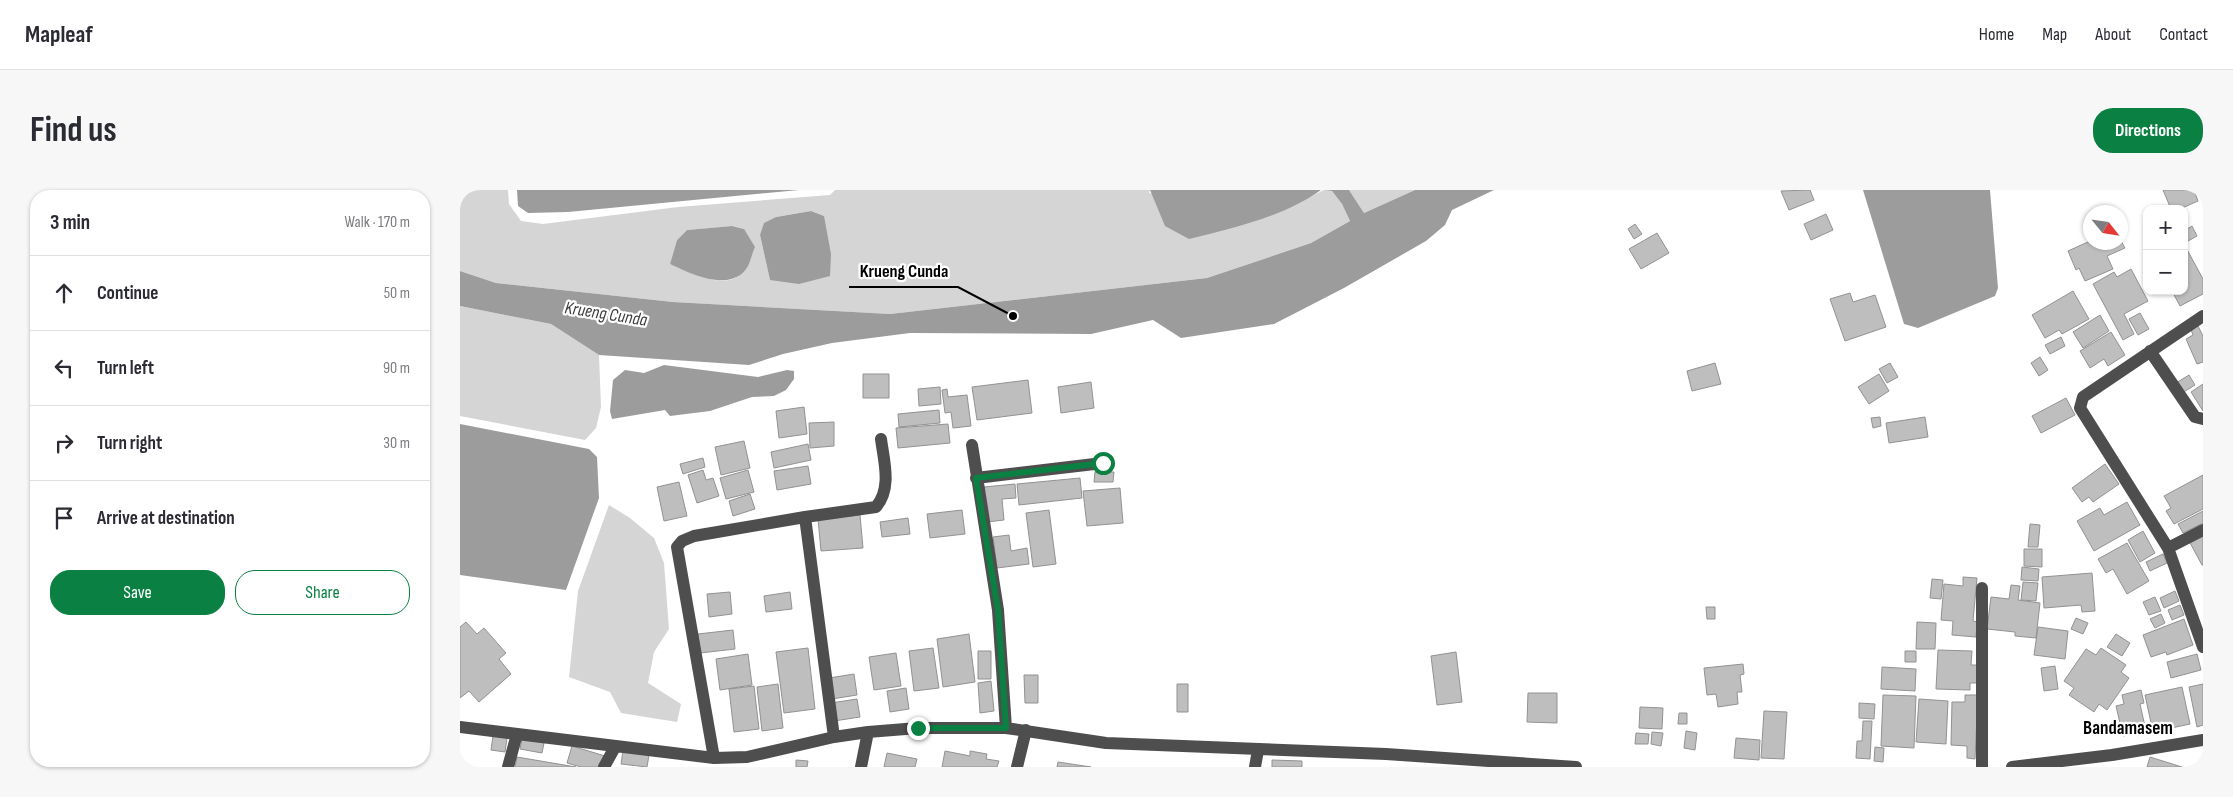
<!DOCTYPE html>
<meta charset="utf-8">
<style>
:root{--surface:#fff;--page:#f7f7f7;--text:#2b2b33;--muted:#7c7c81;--line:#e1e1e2;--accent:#0b8043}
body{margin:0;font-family:"Sofia Sans Condensed",sans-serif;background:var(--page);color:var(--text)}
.controls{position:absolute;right:15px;top:15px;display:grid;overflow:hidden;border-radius:10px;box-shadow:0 1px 4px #0004}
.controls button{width:45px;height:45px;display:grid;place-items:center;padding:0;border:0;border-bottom:1px solid var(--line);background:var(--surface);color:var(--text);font:25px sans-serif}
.compass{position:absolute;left:1623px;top:15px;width:45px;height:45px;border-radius:50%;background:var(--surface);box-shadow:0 1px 4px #0004;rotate:120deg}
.stop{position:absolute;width:15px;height:15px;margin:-11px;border:4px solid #0b8043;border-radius:50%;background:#fff}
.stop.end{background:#0b8043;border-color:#fff;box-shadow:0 1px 5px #0008}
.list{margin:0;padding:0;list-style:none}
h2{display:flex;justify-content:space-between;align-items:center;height:65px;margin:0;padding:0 20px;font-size:21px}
h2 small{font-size:16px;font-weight:400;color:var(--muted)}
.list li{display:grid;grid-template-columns:32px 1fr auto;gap:15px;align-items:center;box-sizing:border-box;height:75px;padding:0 20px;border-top:1px solid var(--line)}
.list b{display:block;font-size:19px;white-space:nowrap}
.list em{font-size:16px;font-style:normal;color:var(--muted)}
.actions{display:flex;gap:10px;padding:15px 20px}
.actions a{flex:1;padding:11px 0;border:1px solid var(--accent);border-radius:20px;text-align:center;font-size:18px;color:var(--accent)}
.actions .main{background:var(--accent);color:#fff}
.icon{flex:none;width:28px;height:28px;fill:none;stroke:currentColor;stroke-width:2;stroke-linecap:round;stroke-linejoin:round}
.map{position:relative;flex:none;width:1743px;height:577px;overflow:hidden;border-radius:20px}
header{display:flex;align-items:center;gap:30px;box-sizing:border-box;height:70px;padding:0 25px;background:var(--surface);border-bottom:1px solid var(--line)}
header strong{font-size:24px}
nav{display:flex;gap:28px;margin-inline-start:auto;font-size:18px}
.intro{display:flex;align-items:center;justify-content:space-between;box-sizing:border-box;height:120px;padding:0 30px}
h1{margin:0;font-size:35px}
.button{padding:12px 22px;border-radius:20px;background:var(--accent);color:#fff;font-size:18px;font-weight:700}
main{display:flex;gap:30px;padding:0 30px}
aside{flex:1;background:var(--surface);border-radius:20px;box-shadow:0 1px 4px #0004}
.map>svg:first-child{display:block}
.green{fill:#d5d5d5;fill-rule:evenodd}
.water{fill:#9c9c9c}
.building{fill:#bebebe;stroke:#929292}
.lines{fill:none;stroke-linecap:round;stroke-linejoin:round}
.minor{stroke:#4e4e4e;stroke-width:12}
.route{stroke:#0b8043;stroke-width:6}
.labels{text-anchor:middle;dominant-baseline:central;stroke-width:4.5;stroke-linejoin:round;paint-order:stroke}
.water-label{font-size:18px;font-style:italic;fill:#3d3d3d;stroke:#fff}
.quarter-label{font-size:19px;font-weight:bold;fill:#000;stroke:#fff}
.leader{fill:none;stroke:#000;stroke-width:2}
.callout-dot{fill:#000;stroke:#fff;stroke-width:2}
.callout-label{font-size:18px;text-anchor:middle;font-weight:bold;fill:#000;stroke:#fff;stroke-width:4.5;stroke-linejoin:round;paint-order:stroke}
</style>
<header>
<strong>Mapleaf</strong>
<nav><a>Home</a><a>Map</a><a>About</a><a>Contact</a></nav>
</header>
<div class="intro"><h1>Find us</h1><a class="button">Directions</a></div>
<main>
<aside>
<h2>3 min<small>Walk · 170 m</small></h2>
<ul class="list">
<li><svg class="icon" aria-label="ahead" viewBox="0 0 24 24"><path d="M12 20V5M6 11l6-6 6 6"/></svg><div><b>Continue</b></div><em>50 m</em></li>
<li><svg class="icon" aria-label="left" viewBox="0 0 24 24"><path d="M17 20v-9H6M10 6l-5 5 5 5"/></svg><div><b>Turn left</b></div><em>90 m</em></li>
<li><svg class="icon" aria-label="right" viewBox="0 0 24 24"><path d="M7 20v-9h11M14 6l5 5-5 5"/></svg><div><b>Turn right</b></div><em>30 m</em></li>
<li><svg class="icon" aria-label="arrive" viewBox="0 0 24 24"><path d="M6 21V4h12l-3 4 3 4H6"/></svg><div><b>Arrive at destination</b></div></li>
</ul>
<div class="actions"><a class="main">Save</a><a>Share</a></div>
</aside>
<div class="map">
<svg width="1743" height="577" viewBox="0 0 1743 577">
<rect width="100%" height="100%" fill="#fff"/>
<path class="green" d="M0,0H48L49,14L61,31L83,34L218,17L370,5L375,0H690L689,3L815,24L864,0L872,1L882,14L890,31L851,53L747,88L430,124L213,112L36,93L0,81ZM351,21L364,26L310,90L300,45L316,27ZM272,36L284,39L287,77C284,80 279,86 275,88C259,97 225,81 210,74L217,50L227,40Z
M889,0H955L904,23Z
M0,116L91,134L139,165L141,217L136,238L125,250L0,226Z
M149,315L170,328L194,348L204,373L209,439L194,462L188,493L221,514L217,532L161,523L150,502L109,487L118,401Z"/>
<path class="water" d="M57,0H339L108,22L68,23L58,16Z
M690,0H861C823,27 773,38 729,49L705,36Z
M864,0H889L904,23L955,0H1034L992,20L985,35L966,51L884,98L814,134L721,148L693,130L631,144L450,143L372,153L323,164L289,175L139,165L91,134L0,116V81L36,93L213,112L430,124L747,88L851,53L890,31L882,14L872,1Z
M1403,0H1530L1538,98L1535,106L1458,138L1444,134Z
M351,21L364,26L371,64L370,86L339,94L310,90L300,45L304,33L316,27Z
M272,36L284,39L295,57C292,63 291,70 288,76C272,104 231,84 210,74L217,50L227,40Z
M204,175L298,187L327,180L334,181V189L326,200L314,206L292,207L250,221L210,226L205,220L152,229L150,221L153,190L165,180L184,183Z
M0,234L129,259L137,267L139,308L106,400L0,385Z"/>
<path class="building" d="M1350,0L1354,10L1329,20L1321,1Z
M1703,0H1734L1738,11L1720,19H1711Z
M1366,24L1373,40L1351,50L1344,34Z
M1175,34L1182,44L1174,49L1168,39Z
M1732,36L1737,46L1728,51L1724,41Z
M1197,43L1209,63L1181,79L1169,59Z
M1660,49L1665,58L1647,66L1653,79L1625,91L1619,78L1616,80L1608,61L1630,51V52H1660Z
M1724,54L1743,89V104L1720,116L1712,101H1724Z
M1671,79L1688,111L1664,124L1674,144L1663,150L1633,94L1654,82L1657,87Z
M1613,101L1629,129L1602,144L1599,140L1585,148L1572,125Z
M1390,103L1393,112L1415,105L1426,137L1385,151L1370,109Z
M1680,123L1689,139L1678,145L1669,129Z
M1640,125L1649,141L1623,158L1613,142Z
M1737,134L1743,146V172L1737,174L1726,149L1733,145L1730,137Z
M1651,142L1665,165L1648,176L1644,169L1630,178L1620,161Z
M1601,147L1605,156L1590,164L1585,155Z
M1580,167L1588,180L1579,186L1571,173Z
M1255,173L1261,194L1232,201L1227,181Z
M1430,173L1438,187L1427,193L1419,179Z
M403,184H429V208H403Z
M1419,184L1429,201L1409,214L1398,197Z
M1729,185L1735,195L1722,203L1716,193Z
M568,190L572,223L517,230L512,197Z
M631,192L634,218L601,223L598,197Z
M1743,194V221L1731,202Z
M480,197L481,214L459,216L458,199Z
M487,199L488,207L507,205L511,236L493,238L491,222L485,223L482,200Z
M1606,208L1615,225L1581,243L1572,226Z
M344,217L347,244L319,248L316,221Z
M479,220L480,233L439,237L438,224Z
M1420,227L1421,236L1413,238L1411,228Z
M1465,227L1468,247L1429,253L1426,233Z
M374,232V256L350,258L349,233Z
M488,234L490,253L438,258L436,238Z
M284,251L290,278L261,285L255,257Z
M348,254L351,270L314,278L311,262Z
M243,268L245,277L223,284L220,274Z
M1645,274L1659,294L1633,312L1629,307L1622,312L1612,298Z
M348,276L351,294L317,300L314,281Z
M243,280L246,290L253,288L259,306L237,313L228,285Z
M288,280L294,302L266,309L260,288Z
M635,282H654L653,292H634Z
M1743,285V319L1714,334L1706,321L1711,318L1704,306Z
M620,288L622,308L559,315L557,294Z
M219,292L227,326L204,331L197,297Z
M555,294L556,308L542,309L544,330L527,332L524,297Z
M660,298L663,333L627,336L623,301Z
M290,304L295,319L273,326L269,311Z
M1667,312L1680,335L1634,361L1617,331L1640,318L1644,325Z
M502,320L505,344L470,348L467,324Z
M589,320L596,374L573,377L566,323Z
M1743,321V333L1723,343L1718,334Z
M400,325L403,358L361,361L358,329Z
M448,328L450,344L422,347L420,332Z
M1570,334L1580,335L1578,357H1568Z
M1683,341L1695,363L1680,372L1668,350Z
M1743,344V375H1742L1729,351Z
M549,345L551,361L567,358L569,374L537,378L533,347Z
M1667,353L1689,391L1667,404L1653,379L1646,383L1638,369Z
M1564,359H1582V377L1564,376Z
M1703,364L1707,373L1690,381L1686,372Z
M1562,377L1579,379L1578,391L1561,390Z
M1632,383L1635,421L1622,422L1621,415L1584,418L1582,387Z
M1503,387L1517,388L1513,431L1517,432L1516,447L1492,445L1493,431L1481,430L1484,394L1503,396Z
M1472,389L1483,390L1481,409L1470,408Z
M1563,392L1578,393L1576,411L1561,410Z
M1551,395L1560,396L1558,410L1580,413L1576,448L1555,446V442L1527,439L1531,407L1549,409Z
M1715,401L1719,411L1704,418L1700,408Z
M270,402L272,424L249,427L247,404Z
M330,402L332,419L306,422L304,406Z
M1695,407L1701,421L1689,425L1683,412Z
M1720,415L1724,425L1712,430L1708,420Z
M1246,417H1255V429H1247Z
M1701,424L1705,433L1695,438L1690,429Z
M1616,428L1628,433L1623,444L1611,439Z
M1724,429L1733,455L1707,465L1706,462L1691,467L1683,445Z
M6,432L17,444L24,438L46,463L39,469L51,484L19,512L9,501L0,508V437Z
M1457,432L1476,433L1475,459H1456Z
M1578,437L1608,441L1605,469L1574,465Z
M273,440L275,459L240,463L238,444Z
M509,444L515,492L483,497L477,449Z
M1656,444L1670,453L1662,466L1647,457Z
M348,458L355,519L324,523L316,462Z
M473,458L479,498L454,501L449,461Z
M1641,458L1666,475L1661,482L1669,488L1647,520L1639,514L1634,522L1609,505L1614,498L1604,491L1626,459L1636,465Z
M1478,460L1512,461L1511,475H1517V493H1510V500L1476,499Z
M518,461H531V489H518Z
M1445,461H1456V472H1445Z
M996,462L1002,512L977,515L971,466Z
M436,463L441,496L414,500L409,467Z
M288,464L292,495L260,500L256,469Z
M1737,464L1741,480L1711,488L1707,472Z
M1283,474L1284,484L1280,485L1282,502H1277L1278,514L1258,517L1256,504L1247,505L1244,478Z
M1595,476L1598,499L1584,501L1581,478Z
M1422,477L1456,479L1455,501L1421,499Z
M394,484L397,505L372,509L369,488Z
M564,485H578V513H565Z
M531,491L534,521L520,523L518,493Z
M318,494L323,538L302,541L297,497Z
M717,494H728V522H717Z
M1743,494V535L1737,537L1729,497Z
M294,496L299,539L274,542L269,499Z
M1722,497L1730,534L1693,542L1685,505Z
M446,498L449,519L430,522L427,501Z
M1681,500L1684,513L1680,514L1686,541L1663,546L1656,516L1664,514L1662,505Z
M1068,503H1097V533L1067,532Z
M1423,505L1456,506L1454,558L1421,556Z
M1505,505H1518L1515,569L1507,568V556L1491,555L1492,512H1505Z
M397,509L400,527L374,531L371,513Z
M1459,509L1488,511L1486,554L1456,552Z
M1399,513L1415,514L1414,529L1399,528Z
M1180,517L1203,518L1202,539L1179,538Z
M1304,521L1327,522L1324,569L1301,568Z
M1219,523H1227V534H1218Z
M1403,531H1412L1410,569L1396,568L1397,551H1402Z
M1226,541L1237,543L1235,560L1224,558Z
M1192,542L1203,543L1201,556L1191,554Z
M1176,543L1189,544L1188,554H1175Z
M33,546L47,548L45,562L31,560Z
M1276,548L1300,550L1299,570L1274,568Z
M62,549L84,553L82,563L60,559Z
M112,556L145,566L142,577H121L107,573Z
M1415,557L1424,558L1423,572L1414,571Z
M163,561L189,565L187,577L161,574Z
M485,561L510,566V561L527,564L526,569L539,571L537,577H482Z
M427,563L457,569L455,577H424Z
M57,567L116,577H55Z
M1690,567L1722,577H1687Z
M336,570L348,571L347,577H336Z
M812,570L842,571V577H812Z
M598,572L631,577H597Z"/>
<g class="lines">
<path class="minor" d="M1743,126L1623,207L1620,218L1708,358L1743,457
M1690,161L1735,227L1743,229
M512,255L538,420L546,538
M516,288L643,273
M1708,358L1743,340
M0,537L254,568L287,567L374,547L408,542L458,538H546L646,553L926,564L1116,577
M374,547L345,327L416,317C432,298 424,272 421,249
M254,568L217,357L222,351L234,346L345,327
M48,577L57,544
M144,577L155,557
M401,577L408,542
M557,577L566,540
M795,577L798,560
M1522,577V398
M1552,577L1652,565L1743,550"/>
</g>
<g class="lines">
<path class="route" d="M458,538H546L538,420L516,288L643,273"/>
</g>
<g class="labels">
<g class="water-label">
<text transform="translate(146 124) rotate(9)">Krueng Cunda</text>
</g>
<g class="quarter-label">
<text x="1668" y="538">Bandamasem</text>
</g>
</g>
<path class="leader" d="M553 126L498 97H389"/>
<circle class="callout-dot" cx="553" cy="126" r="5"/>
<g class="callout-label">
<text x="444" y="87">Krueng Cunda</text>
</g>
</svg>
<div class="controls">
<button>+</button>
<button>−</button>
</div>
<svg class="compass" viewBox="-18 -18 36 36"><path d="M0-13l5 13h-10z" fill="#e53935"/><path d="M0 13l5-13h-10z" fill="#7c7c81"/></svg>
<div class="stop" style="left:643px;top:273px"></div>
<div class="stop end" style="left:458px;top:538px"></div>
</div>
</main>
